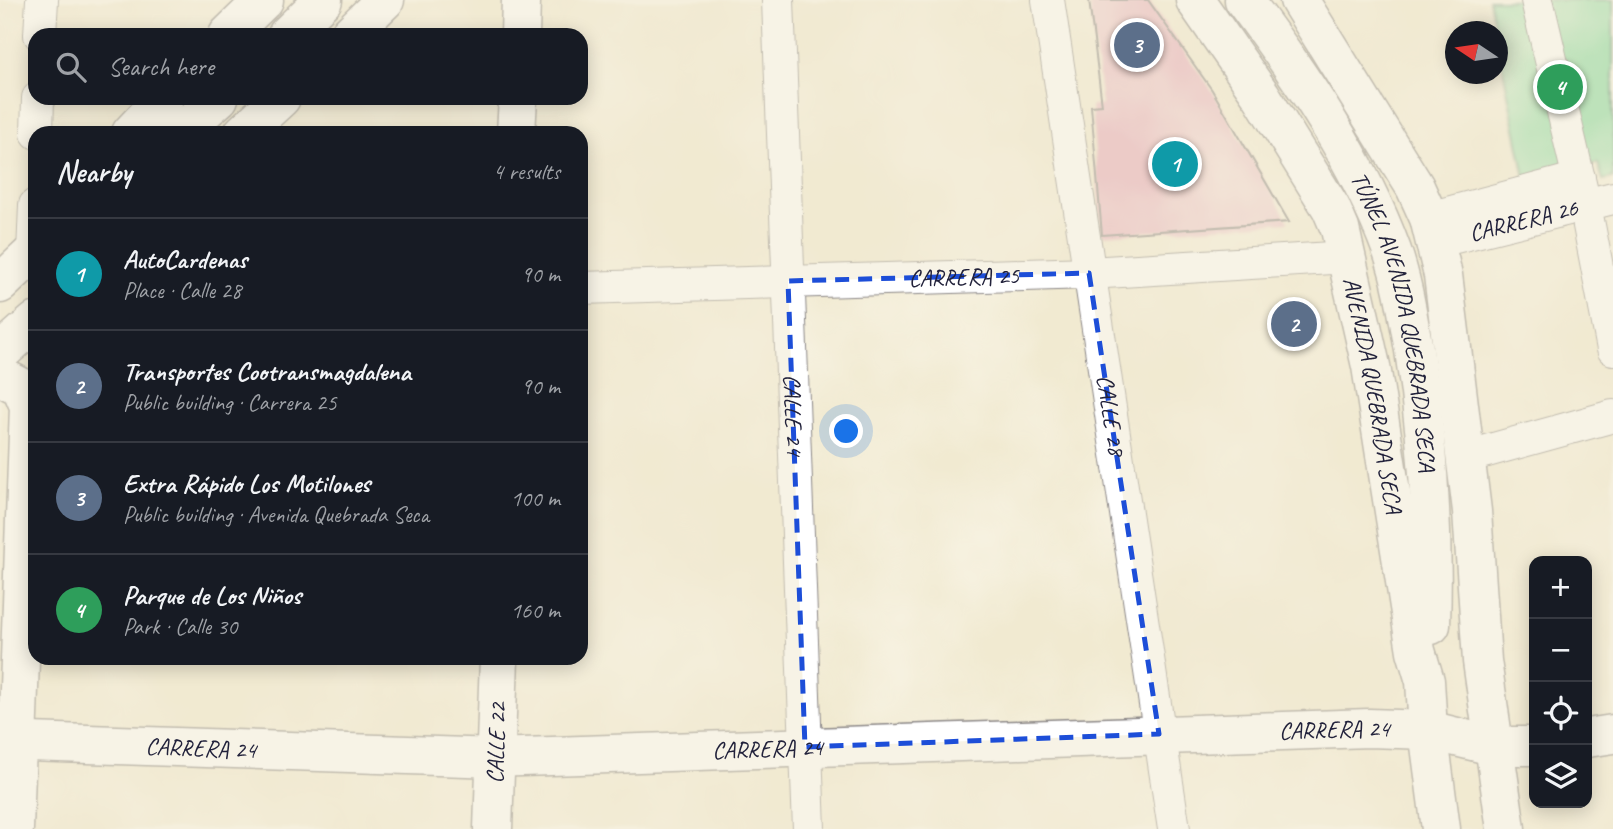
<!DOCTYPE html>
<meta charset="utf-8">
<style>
:root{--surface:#171b24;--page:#20242c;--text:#f1f3f6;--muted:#9ea1a6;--line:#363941;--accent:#ea580c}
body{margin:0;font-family:Caveat,sans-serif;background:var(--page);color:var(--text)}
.controls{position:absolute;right:21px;bottom:21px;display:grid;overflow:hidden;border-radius:14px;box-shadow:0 4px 18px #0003}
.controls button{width:63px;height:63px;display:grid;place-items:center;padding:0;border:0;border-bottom:2px solid var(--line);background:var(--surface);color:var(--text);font:35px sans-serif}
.compass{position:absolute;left:1445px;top:21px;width:63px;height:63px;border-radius:50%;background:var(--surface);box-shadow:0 4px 18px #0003;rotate:283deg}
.you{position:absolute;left:847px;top:432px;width:24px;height:24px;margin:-18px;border:5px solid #fff;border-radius:50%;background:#1a73e8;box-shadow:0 0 0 10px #1a73e833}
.badge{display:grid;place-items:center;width:46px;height:46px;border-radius:50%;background:var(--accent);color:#fff;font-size:23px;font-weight:700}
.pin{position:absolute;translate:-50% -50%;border:4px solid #fff;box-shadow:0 2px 7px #0006}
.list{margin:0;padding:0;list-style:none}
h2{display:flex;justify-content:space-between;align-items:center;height:91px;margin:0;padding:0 28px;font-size:30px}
h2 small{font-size:23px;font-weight:400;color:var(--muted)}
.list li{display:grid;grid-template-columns:46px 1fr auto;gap:21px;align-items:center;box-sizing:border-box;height:112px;padding:0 28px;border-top:2px solid var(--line)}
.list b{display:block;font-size:26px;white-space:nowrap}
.list p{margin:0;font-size:23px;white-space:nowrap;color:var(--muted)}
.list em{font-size:23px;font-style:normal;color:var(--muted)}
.icon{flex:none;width:38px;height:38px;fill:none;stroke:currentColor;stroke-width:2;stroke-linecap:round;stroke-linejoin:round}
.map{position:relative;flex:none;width:1613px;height:829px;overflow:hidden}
.search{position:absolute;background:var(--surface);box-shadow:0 4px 18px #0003;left:28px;top:28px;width:560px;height:77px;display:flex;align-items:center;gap:18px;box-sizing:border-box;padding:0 24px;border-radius:21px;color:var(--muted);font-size:26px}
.panel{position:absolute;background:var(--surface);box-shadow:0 4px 18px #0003;left:28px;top:126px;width:560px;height:539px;border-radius:21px}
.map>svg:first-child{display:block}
.green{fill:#7fd99e;stroke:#507e6c;stroke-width:2}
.building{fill:#e6a6bb}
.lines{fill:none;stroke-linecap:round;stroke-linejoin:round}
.street-casing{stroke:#8a8686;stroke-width:34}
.secondary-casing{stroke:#8a8686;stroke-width:41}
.primary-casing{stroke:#8a8686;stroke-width:41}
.street{stroke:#fff;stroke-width:32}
.secondary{stroke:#fff;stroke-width:38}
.primary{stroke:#fff;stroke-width:38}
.marked{fill:none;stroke:#1d4ed8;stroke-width:5;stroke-dasharray:14 9;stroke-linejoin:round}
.labels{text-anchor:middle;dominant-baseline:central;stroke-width:7;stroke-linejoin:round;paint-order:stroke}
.street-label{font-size:24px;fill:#22223b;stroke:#fbf7ec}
</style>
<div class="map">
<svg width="1613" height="829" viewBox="0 0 1613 829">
<rect width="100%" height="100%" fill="#fbf7ec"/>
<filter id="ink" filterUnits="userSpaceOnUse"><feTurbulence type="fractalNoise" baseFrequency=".0143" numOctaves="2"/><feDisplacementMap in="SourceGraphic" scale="14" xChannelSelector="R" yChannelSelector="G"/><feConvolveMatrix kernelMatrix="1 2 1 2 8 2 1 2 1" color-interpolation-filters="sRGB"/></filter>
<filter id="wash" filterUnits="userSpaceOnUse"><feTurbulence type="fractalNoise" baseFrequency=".00686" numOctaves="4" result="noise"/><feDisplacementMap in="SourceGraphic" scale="28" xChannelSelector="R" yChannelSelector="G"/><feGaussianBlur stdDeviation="1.57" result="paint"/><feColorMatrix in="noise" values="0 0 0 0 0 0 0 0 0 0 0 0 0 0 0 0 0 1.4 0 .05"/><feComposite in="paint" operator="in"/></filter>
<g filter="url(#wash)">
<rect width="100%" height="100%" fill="#f1ead1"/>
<path class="green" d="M1489,0H1613V178L1603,180L1598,163L1526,182Z"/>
<g id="blocks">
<path class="building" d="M1089,0H1148L1212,90L1289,222L1102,235L1091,106L1102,105Z"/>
</g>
</g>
<g filter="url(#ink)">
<use href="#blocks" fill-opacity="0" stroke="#8a8686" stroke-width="2"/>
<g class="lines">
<g class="street-casing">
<g id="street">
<path id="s1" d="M778,0L809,829"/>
<path id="s2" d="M1048,0L1174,829"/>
<path d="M1537,0L1585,205L1613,349"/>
<path d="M40,35L42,0"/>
<path d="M37,133L38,98"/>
<path d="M1429,218L1579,178"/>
<path id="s3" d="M1435,242L1613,198"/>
<path d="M33,254L35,205"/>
<path id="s4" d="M581,288L1089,273L1348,257"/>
<path d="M1465,457L1613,416"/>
</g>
</g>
<g class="secondary-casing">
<g id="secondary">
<path d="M228,35L264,0"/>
<path d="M287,35L323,0"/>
<path d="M349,35L385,0"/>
<path d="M520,35L521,0"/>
<path d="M131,133L164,98"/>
<path d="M179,133L219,98"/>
<path d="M243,133L281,98"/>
<path d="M516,133L518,98"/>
<path d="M0,284L35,251"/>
<path d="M0,353L35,322"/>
<path d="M0,376L21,387L29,406L14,829"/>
<path d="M1587,738L1613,734"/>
<path id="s5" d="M0,741L496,758L1369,728L1428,730L1493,746H1534"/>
<path id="s6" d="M493,829L499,658"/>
</g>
</g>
<g class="primary-casing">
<g id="primary">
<path id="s7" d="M1195,0L1261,95L1331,208L1340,229L1371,366L1416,651L1425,681L1428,730L1441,829"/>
<path id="s8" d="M1244,0C1301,76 1359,161 1392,251C1403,282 1408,317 1414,350C1428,440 1434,534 1431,625"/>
<path d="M1299,0L1415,187L1429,218L1443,275L1472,511L1482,661L1506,829"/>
</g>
</g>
<use href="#street" class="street"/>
<use href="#secondary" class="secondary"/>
<use href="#primary" class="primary"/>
</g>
</g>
<path d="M0 0H1613V829H0ZM1089,273L1159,734L805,747L788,281Z" fill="#f1ead1" fill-opacity=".55" fill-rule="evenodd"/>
<path class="marked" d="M1089,273L1159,734L805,747L788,281Z"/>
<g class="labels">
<g class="street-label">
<text stroke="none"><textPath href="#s3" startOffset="91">CARRERA 26</textPath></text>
<text stroke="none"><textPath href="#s4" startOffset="383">CARRERA 25</textPath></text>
<text stroke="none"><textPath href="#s8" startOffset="362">TÚNEL AVENIDA QUEBRADA SECA</textPath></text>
<text stroke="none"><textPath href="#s7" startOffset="441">AVENIDA QUEBRADA SECA</textPath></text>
<text stroke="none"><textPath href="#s2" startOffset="420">CALLE 28</textPath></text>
<text stroke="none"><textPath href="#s1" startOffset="415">CALLE 24</textPath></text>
<text stroke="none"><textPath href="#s5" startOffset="1335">CARRERA 24</textPath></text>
<text stroke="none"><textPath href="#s6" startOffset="86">CALLE 22</textPath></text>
<text stroke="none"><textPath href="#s5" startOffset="201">CARRERA 24</textPath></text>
<text stroke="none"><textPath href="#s5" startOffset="768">CARRERA 24</textPath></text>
</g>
</g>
</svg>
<div class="controls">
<button>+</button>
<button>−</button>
<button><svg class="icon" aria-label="locate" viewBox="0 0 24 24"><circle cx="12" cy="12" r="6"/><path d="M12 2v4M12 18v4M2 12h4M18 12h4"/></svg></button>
<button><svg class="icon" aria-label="layers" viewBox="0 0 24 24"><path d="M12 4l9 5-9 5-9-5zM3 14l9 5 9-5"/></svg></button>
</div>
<svg class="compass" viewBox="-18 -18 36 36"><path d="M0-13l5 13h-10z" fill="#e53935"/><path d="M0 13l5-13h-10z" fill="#9ea1a6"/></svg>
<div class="you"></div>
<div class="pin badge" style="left:1175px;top:164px;background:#0f9aa8">1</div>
<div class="pin badge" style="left:1294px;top:324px;background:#5c6f8a">2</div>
<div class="pin badge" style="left:1137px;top:45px;background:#5c6f8a">3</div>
<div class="pin badge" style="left:1560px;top:87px;background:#2e9e5b">4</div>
<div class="search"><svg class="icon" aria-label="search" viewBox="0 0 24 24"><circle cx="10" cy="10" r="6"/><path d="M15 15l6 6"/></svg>Search here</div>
<section class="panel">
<h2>Nearby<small>4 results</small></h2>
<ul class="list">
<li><span class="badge" style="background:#0f9aa8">1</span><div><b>AutoCardenas</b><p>Place · Calle 28</p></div><em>90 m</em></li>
<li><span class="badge" style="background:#5c6f8a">2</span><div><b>Transportes Cootransmagdalena</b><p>Public building · Carrera 25</p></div><em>90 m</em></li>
<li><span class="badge" style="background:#5c6f8a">3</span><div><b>Extra Rápido Los Motilones</b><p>Public building · Avenida Quebrada Seca</p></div><em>100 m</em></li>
<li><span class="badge" style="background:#2e9e5b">4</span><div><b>Parque de Los Niños</b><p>Park · Calle 30</p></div><em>160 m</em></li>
</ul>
</section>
</div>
